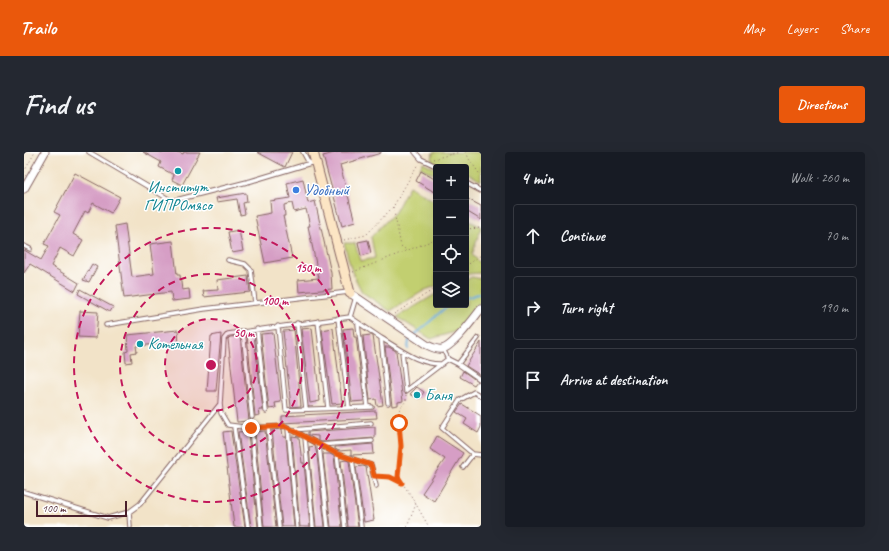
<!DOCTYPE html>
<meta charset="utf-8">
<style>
:root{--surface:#171b24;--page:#242831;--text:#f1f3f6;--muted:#9ea1a6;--line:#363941;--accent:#ea580c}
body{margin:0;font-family:Caveat,sans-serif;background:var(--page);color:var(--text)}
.controls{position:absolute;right:12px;top:12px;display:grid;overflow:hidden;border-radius:4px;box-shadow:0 4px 16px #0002}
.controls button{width:36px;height:36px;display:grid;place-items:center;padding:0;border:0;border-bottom:1px solid var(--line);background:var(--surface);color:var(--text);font:20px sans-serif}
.scale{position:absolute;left:12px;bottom:10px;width:91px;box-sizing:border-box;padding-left:4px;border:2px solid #4a1f2b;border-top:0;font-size:11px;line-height:14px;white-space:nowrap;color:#4a1f2b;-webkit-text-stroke:3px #fff;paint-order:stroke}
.stop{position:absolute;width:12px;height:12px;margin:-9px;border:3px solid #ea580c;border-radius:50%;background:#fff}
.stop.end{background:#ea580c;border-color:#fff;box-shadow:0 1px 4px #0008}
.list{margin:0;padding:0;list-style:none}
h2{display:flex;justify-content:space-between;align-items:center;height:52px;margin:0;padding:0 16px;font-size:17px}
h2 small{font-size:13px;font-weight:400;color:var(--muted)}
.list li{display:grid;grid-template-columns:26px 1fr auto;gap:12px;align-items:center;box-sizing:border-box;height:64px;margin:0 8px 8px;padding:0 8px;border:1px solid var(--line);border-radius:4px}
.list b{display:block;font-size:15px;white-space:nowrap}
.list em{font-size:13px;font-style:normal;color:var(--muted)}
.icon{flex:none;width:22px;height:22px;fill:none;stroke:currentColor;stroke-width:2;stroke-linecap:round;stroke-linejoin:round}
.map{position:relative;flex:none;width:457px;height:375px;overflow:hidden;border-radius:4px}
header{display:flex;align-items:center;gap:24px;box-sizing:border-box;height:56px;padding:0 20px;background:var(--accent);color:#fff}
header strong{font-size:19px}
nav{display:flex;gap:22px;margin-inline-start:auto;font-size:14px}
.intro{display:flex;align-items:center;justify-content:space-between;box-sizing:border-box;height:96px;padding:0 24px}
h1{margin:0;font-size:28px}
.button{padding:10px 18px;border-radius:4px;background:var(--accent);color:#fff;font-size:14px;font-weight:700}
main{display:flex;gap:24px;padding:0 24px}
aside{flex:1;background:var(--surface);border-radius:4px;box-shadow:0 4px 16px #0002}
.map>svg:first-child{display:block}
.green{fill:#c2cf70;stroke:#86774e}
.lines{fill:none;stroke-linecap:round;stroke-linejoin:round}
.stream{stroke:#66addd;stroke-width:2}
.building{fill:#d69ec5}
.lane-casing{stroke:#856462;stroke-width:5.5}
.street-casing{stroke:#856462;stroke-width:9}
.secondary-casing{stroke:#856462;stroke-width:11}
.path{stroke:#856462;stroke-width:1;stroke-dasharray:1 3;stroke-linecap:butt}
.lane{stroke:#fff;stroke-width:3.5}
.street{stroke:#fff;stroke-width:7}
.secondary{stroke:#fce5c4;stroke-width:9}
.route{stroke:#ea580c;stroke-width:5}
.ring{fill:none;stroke:#c2185b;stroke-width:2;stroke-dasharray:7 5}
.culture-dot{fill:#0f9aa8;stroke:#fff;stroke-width:1.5}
.shop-dot{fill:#3f7fe0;stroke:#fff;stroke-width:1.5}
.labels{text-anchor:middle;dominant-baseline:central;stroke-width:3;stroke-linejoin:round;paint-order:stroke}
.culture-label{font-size:16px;fill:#0d838f;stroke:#fff;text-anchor:start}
.shop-label{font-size:16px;fill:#366cbe;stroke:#fff;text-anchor:start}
.centre{fill:#c2185b;stroke:#fff;stroke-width:2}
.ring-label{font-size:12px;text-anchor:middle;font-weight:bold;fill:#c2185b;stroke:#fff;stroke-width:3;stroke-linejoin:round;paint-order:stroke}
</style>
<header>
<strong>Trailo</strong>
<nav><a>Map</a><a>Layers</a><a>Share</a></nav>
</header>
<div class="intro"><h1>Find us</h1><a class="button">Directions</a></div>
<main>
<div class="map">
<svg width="457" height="375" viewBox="0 0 457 375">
<rect width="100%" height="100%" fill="#fff"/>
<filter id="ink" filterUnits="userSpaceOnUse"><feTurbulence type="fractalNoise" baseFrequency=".025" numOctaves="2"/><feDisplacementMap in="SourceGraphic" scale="8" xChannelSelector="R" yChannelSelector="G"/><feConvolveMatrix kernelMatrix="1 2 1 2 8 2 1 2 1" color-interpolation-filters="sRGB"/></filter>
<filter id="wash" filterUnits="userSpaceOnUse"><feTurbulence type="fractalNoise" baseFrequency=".012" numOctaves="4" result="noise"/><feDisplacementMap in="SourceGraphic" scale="16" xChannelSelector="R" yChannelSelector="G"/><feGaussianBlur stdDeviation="0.9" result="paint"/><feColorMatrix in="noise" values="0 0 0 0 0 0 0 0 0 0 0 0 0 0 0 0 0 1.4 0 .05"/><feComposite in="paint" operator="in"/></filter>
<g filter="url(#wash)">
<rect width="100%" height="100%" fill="#f2e3c8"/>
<path class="green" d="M409,0H457V29L442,20V15H419L408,9Z
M399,10L412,17L409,22L396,15Z
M385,34L412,50V134L401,138L366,159L338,140L328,120L320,91H331L336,109L351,106L347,85L371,60Z
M442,67L457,75L448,103L457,112V121L442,122Z
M448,125L457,127V148L446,165L433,179L407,187L373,165L412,142V153H442V128Z"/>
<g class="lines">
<path class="stream" d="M442,146L457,141
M391,183L421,156L427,153
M384,197L385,189L388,186"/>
</g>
<g id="blocks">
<path class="building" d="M119,0H154L159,2L160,0H176L158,33L148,28L150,23L135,15L137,10Z
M233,0H268L261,15Z
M314,0H357V1L316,13L331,70L318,74L299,4Z
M397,19L412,28V41L392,29Z
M51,21L96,45L87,61L69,51L64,61L61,59L49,82L59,88L50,104L36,96L27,114L55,131L51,139L6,112L0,121V98L17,108L25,94L20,92L36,63L30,60Z
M279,27L284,51L291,49L307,121L308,137L275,140L274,128L295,126L284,74H286L282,57L270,60L268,51L260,53L261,64H259L268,106L241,111L231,64L247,61L246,49L266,46L263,31Z
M222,41L223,50L219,51L221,62L216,63L213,47L193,50L192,46Z
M442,46L457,54V68L442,59Z
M101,72L108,125L130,122L126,92L149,89L153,123H156L158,138L165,137L166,147L148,149L147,140L100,146L91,74Z
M215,78L219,99L208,101L204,80Z
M344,88L347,101L337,104L334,90Z
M68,112L73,115L65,130L59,128Z
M224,124L226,140L180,145L179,139L194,138L193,128Z
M56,137L89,155L86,160L54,142Z
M56,159L74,160L72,186L54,185Z
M288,176L296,249L286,251L277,177Z
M309,176L318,251L308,252L298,178Z
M329,176L330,185H332L340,249L328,250L319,177Z
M154,178L155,194L147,195L146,191L112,194L113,200L107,201L108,210L102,211L101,200L104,199L103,183Z
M270,178L277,254L267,255L259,179Z
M249,181L257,250L251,251L252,256L245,257L237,182Z
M197,182L192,239H183L187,184Z
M229,182L230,183L239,258H235L236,263L231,264L223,183Z
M347,183L349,184L359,253L353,254L352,247L346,248L339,184Z
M216,184L225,269L213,270L204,187L206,185Z
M457,190V222L456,223L442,214Z
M361,195H365L372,199L379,249L374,250V253L368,254Z
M439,219L453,229L450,233L436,225Z
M393,235L400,240L395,247L386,242Z
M438,252L457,264V275L454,281L440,272L443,267L432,260Z
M352,259L353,266L258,271V264Z
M351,275V286L297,290L294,288V284L284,283V280Z
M258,277L259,285H262L270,375H258L248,278Z
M207,279V280L221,375H210L199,280Z
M223,279L224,281L234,375H227L214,280Z
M241,279L252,375H240L231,280Z
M268,284L275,285L278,311H280L286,375H276Z
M413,284L439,301L410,349L398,341L421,307L406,297Z
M349,292L350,302L327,303V298L315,299L311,297V295Z
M291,294L293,303L301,375H292L285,295Z
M299,302H306L310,304L318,375H307Z
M322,308L325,309L334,375H324L317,309Z
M339,314L342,315L350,368L340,370L332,315Z"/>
</g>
</g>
<g filter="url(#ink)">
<use href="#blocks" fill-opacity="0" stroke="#856462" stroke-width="1"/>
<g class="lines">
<g class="lane-casing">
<path id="lane" d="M65,0L148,49L227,29L290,10
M279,0L285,11
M391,0L397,7L414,15
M442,31L457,39
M0,94L6,97
M204,108L221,112L227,118L231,151
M326,165L357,186L364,251
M314,166L325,256
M294,169L304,256
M273,171L282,257
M334,172L344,255
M82,173L180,157L325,140
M254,174L262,258L348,255
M233,177L242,259
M219,179L228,265
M357,186C376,197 395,213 418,212
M419,197L424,207L434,212L454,186
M378,199L382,239
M434,212L457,228
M382,239L424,207
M196,252L197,261L204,273L227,276L261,274L313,302L347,313L352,334
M210,275L224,375
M244,275L255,375
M227,276L237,375
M264,276L273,375
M269,278L347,271
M281,285L289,375
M313,302L321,375
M449,302L418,276L436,248L450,240L457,244
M328,306L337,375
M439,315L449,302L457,303
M0,340L84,366L105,360L116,352L196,252L200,187L204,182L326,165L332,145
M105,360L106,375
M304,375L295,293L348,289"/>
</g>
<g class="street-casing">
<path id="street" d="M0,37L21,0
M326,141L403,193C407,195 413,198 418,197C429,195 450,166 457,157"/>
</g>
<g class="secondary-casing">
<path id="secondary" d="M289,0L326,141"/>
</g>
<path class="path" d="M442,0L445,7L457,24
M409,7L436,0
M0,20L11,0
M369,55L377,94L381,97
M442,77L457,76
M320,88L342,83L369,55L394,12
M442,114L457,103
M329,120L412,87
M370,162L412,136
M382,243V249L376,256L373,265L377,294L374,325L386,342L405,375
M354,324L366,325L376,330
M383,375L392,352"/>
<use href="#lane" class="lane"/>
<use href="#street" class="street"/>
<use href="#secondary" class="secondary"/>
</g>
</g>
<g class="lines" filter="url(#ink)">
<path class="route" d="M227,276L261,274L313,302L347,313L350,324L366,325L378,331L374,325L377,294L375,271"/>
</g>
<circle cx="187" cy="213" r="46" fill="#c2185b" fill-opacity=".12"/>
<g class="ring">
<circle cx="187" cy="213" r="46"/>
<circle cx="187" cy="213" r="91"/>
<circle cx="187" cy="213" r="137"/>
</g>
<g class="culture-dot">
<circle cx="154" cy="19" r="4"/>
<circle cx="116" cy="192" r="4"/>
<circle cx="393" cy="243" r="4"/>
</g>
<circle class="shop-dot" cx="272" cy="38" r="4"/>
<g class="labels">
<g class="culture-label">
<text x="154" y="35" text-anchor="middle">Институт<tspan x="154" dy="18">ГИПРОмясо</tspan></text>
<text x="124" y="192">Котельная</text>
<text x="401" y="243">Баня</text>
</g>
<g class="shop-label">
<text x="280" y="38">Удобный</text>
</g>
</g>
<circle cx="187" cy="213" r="6" class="centre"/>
<g class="ring-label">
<text x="284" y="120">150 m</text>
<text x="251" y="153">100 m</text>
<text x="220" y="185">50 m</text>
</g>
</svg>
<div class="controls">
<button>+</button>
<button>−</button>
<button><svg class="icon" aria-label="locate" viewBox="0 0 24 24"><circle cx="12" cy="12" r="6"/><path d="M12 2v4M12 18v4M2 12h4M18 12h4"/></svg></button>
<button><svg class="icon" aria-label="layers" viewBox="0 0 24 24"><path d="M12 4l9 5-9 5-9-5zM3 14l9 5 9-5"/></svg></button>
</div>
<div class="scale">100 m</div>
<div class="stop" style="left:375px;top:271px"></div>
<div class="stop end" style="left:227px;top:276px"></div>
</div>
<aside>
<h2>4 min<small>Walk · 260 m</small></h2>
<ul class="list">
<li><svg class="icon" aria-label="ahead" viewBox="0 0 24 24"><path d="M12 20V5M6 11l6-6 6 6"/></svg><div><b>Continue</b></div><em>70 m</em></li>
<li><svg class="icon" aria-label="right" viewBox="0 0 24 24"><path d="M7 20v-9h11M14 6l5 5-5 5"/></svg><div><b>Turn right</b></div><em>190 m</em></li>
<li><svg class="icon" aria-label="arrive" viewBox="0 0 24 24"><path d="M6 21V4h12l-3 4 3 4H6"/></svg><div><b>Arrive at destination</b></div></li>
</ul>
</aside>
</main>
